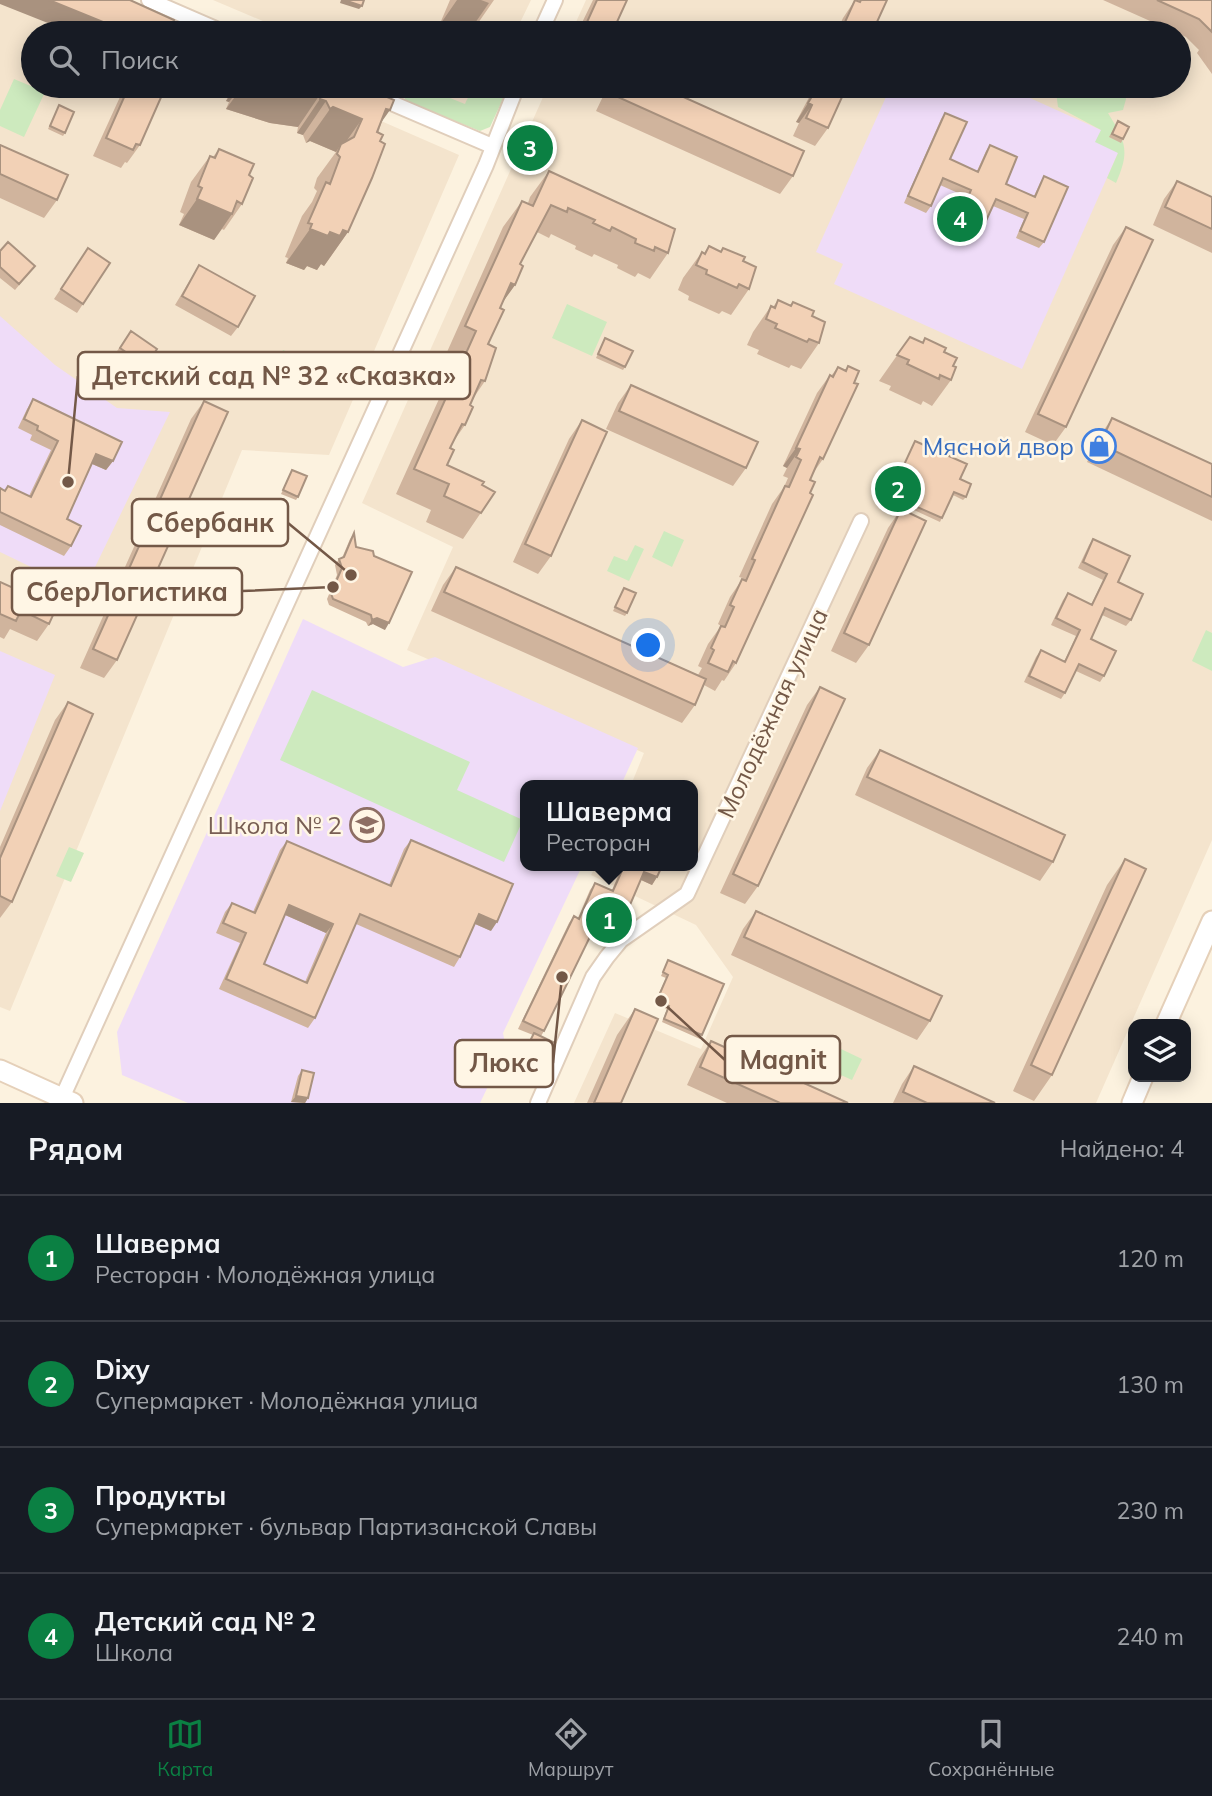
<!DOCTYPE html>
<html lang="ru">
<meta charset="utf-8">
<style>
:root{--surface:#171b24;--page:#242831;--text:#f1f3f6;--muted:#9ea1a6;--line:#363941;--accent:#0b8043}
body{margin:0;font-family:Mulish,sans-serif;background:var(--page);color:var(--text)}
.controls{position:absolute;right:21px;bottom:21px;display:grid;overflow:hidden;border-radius:14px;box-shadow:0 4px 18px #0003}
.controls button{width:63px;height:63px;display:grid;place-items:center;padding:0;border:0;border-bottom:2px solid var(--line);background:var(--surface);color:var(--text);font:35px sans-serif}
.you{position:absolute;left:649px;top:646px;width:24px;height:24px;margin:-18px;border:5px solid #fff;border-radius:50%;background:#1a73e8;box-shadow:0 0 0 10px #1a73e833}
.badge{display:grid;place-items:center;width:46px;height:46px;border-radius:50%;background:var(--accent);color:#fff;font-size:23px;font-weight:700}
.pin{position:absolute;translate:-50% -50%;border:4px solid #fff;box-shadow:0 2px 7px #0006}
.popup{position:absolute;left:520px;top:780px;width:178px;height:91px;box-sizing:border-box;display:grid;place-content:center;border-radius:14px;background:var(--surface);filter:drop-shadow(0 2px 5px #0005);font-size:23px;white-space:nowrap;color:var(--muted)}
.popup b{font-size:26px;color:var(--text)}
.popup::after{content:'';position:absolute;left:50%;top:100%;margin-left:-14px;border:14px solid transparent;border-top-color:var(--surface)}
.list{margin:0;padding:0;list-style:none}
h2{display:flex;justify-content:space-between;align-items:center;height:91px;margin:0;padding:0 28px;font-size:30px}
h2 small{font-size:23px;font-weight:400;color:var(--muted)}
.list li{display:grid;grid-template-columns:46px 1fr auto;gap:21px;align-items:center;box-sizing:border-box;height:126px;padding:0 28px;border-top:2px solid var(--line)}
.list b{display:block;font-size:26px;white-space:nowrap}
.list p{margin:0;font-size:23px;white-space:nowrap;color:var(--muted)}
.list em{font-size:23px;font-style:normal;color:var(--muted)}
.icon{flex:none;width:38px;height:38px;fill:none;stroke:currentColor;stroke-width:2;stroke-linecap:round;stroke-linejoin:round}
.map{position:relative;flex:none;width:1212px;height:1103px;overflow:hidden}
.search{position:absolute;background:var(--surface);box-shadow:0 4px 18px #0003;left:21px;right:21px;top:21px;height:77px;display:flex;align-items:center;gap:18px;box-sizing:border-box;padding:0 24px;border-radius:38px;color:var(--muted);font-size:26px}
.sheet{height:595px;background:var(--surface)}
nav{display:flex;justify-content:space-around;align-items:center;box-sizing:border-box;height:98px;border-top:2px solid var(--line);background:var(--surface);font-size:19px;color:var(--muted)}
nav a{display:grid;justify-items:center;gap:4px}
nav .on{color:var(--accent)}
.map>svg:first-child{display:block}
.residential{fill:#f4e4cd}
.education{fill:#efdcf8}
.green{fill:#cdeabe}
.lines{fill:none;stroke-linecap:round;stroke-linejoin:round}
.street-casing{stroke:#e0cebb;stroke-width:18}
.secondary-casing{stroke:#e5d0b9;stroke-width:23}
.street{stroke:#fff;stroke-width:14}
.secondary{stroke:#fff;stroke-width:19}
.wall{fill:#d0b49d;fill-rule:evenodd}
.shaded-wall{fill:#a9927f}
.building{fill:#f2d1b6;stroke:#a9927f;stroke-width:2;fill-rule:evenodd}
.labels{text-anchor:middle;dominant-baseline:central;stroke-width:5;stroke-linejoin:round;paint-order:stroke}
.shop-label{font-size:24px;fill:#366cbe;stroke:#fff6e5;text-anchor:end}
.street-label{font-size:24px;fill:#735847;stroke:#fff6e5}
.education-label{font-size:24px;fill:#785e54;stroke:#fff6e5;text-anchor:end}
.leader{fill:none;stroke:#735847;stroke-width:2.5}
.callout-dot{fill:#735847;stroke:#fff6e5;stroke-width:2.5}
.callout{fill:#fff6e5;stroke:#735847;stroke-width:2.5}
.callout-label{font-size:26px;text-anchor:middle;font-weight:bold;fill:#735847}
</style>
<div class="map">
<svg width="1212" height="1103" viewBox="0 0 1212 1103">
<rect width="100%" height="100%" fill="#fcf2df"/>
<path class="residential" d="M0,0H106L182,33H33V86H301L459,155L329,455L242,450L10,1011L0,1007Z
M213,0H531L515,33H291Z
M586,0H1212V840L1096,1103H574L615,1013L701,1049L733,977L696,925L591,875L596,866H693V785H631L644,753L407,650L453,547L362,503L548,86H1179V33H571Z
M414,86H491L479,113Z"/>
<path class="education" d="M891,86H1003L1101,130L1118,153L1022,369L834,284L843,264L816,252Z
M0,316L55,365L117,408L170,412L83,592L0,552Z
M303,619L403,667L435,657L638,748L621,785H525V866H582L503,1033L506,1049L480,1103H188L122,1075L117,1032Z
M0,651L55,675L0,811Z"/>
<path class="green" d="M14,79L45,92L24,137L0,126V110Z
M405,86H420L465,104C476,80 485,86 509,86L490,127L480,131L407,102L402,94Z
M1049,86H1122L1126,99L1123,110L1108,113C1126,142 1130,151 1116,183L1107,178L1118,153L1095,142L1101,130L1058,107L1056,92Z
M567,304L607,322L592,356L552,338Z
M283,350L298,356L279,398L264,392Z
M664,531L684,540L672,567L652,557Z
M635,545L644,549L629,581L607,571L614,556L627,561Z
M1206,630L1212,633V671L1192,661Z
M312,690L470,762L457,790L523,820L504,862L280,760Z
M69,847L84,853L71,882L56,876Z
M822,1040L862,1059L852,1080L812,1062Z"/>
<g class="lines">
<g class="street-casing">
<path id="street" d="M149,0L225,33
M540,33L555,0
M352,86L492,146
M62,1098L486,165L517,86
M538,1103L593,977L607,957L621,940L687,894L861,521"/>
</g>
<g class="secondary-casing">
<path id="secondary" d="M1166,1024L1212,921
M0,1070L73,1103
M1132,1103L1143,1077"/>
</g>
<use href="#street" class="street"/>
<use href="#secondary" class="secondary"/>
</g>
<path class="wall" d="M450,0H494L476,26L473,25L468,33H456L439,26Z
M593,0H627L612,33H577Z
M855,0H887L872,33H836L843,18Z
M1103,0H1212V74L1197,53L1199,50L1186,37Z
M125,86H166L140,145L127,163L125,162L121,168L93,156Z
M233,86H379L387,97L381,124L348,232L324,266L321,264L317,270L307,266L304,270L286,263L288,258L285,257L302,216L312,202L317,191L314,188L317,178L336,152L310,141L306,143L303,135L297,133L298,127L270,123L226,109L229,102L226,101Z
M608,86H659L793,176L780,194L596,111Z
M815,86H847L828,128L815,146L793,136L799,123L796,122Z
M59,105L65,133L63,136L48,129Z
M945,113L950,159L977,171L986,151L990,145L1006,184L1034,196L1040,183L1044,176V242L1039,248L1016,238L1024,219L993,206L985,223L981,230L957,219L967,197L940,185L931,206L926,213L904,203L941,119Z
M1118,121L1123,139L1121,143L1109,137Z
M527,135L537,155L535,158L519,151Z
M0,145L57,200L44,218L0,198Z
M219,149L249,175L242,204L224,230L222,229L214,240L179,225L184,214L180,212L191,182L210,156L213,157Z
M549,171L668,253L650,279L638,273L635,277L617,268L618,265L594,254L592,257L575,249L576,246L551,234L549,238L537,232L520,264L515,285L502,303L488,344L485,381L474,397L470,405L465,425L453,442L450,448L447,465L482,485L495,492L463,539L426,522L431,510L396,494L458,357L447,352L503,227L522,201L528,203L530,197Z
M1177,181L1212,197V253L1153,225L1164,199Z
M1126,227L1066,427L1053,445L1025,432L1113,245Z
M709,246L721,252L723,248L743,261L749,289L731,315L722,311L719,314L688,300L689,296L678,290L683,278L702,252L704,253Z
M88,248L110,263L77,313L54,299Z
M0,251L35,266L15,290L0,278Z
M199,265L238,327L231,336L175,305Z
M778,300L790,306L793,302L812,316L819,343L801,369L791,365L789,368L757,354L759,350L747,345L753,332L771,306L773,307Z
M131,331L157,349L141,372L115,354Z
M910,337L922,342L925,338L944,352L953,366L951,380L932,406L923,401L921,405L889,390L891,386L879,381Z
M605,338L625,367L623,370L596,358Z
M848,366L823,459L811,476L736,663L724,681L722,680L715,691L704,685L695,705L682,723L431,611L443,585L456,567L698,675L702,668L698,666L708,644L721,626L718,624L730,597L743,578L739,577L772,504L784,487L788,478L783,476L787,468L783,466L817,393L830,375L831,376L838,367L845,370Z
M631,385L746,468L733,486L606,429L618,403Z
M33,399L113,461L106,470L92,464L67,519L71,546L64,556L0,525V488L5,491L29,496L51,450L30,440L32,435L18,428L27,409Z
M204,401L117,660L104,678L80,668L191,419Z
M1112,418L1212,464V521L1087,462L1100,436Z
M582,420L551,556L538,574L513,562L569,439Z
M915,441L960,479L966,497L963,500L953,495L940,522L888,498Z
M292,470L298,497L296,500L281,494Z
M901,509L869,645L856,663L831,651L888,528Z
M354,533L356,547L385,630L373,624L368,626L366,622L329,605L327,599L337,575L335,565L339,559L342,558L350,539Z
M1093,539L1118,582L1131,620L1126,626L1102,615L1091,639L1104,676L1100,682L1076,671L1065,693L1061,699L1024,682L1036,657L1041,650L1064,662L1076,636L1051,625L1063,600L1068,593L1091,605L1103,580L1078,568L1089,545Z
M0,582L43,602L47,597L49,624L37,641L10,629L4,639L0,637Z
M624,588L627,613L625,616L613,611Z
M820,687L758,886L745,904L720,893L807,705Z
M68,702L12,902L0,918V847L55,720Z
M880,750L1053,862L1040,881L855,795L867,768Z
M411,840L491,931L475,924L460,957L454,967L356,924L315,1018L308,1028L219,989L240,943L216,933L225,912L232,903L253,912L280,850L287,841L389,885L404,849ZM285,915L326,933L305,982L264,964Z
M1125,859L1052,1075L1034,1101L1013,1091L1107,885Z
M622,866H662L657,877L652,885L641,880L624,919L619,926L599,918L544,1031L541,1036L544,1065L542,1069L521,1059L533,1035L518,1029L569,923L574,916L578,918L590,890L595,883L612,890Z
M756,911L930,1021L917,1040L731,955L743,929Z
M668,960L702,1035L700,1039L662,1022L667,1009L654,1004L666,978L661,976Z
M635,1009L621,1103H587L617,1035Z
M711,1041L848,1103H727L687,1085L699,1059Z
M914,1066L995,1103H893L902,1084Z
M302,1070L308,1098L305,1103L291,1102L298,1076Z"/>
<path class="shaded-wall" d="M0,0H49L123,30L121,33H73L0,4Z
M341,0H344L362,6L359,9L340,3Z
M457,0H481L489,3L468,33H456L439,26Z
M237,86H241L229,102L226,101Z
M243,86H282L321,93L298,127L270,123L226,109Z
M320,99L326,101L303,135L297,133Z
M808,103L812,105L799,123L796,122Z
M333,107L362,119L338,153L341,144L336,152L310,141L306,143L330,109Z
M386,109L390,110L366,144Z
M197,199L232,214L214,240L179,225Z
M310,229L330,232L343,230L348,232L324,266L321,264L317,270L307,266L304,270L286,263Z
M511,283L515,285L497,310Z
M796,448L800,449L787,468L783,466Z
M96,454L113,461L106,470L90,463Z
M377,618L389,623L385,630L373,624L368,626L372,620Z
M644,872L657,877L652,885L639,879Z
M289,905L333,924L326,933L283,914Z
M479,914L497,922L491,931L473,923Z
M296,1096L308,1098L305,1103L291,1102Z"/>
<path class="building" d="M49,0H130L174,20L168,33H122L123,30Z
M344,0H364L362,6Z
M597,0H627L612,33H582Z
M855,0L860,2L861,0H887L872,33H840Z
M1157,0H1212V32L1199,19Z
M129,86H166L140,145L136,144L133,150L106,138Z
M282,86H379L390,90L387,97L394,100L390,110L386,109L377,132L383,135L380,141L385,144L372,178L348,232L343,230L340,236L330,232L328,236L310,229L312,224L308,223L326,182L330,184L340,157L337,154L341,144L354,137L362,119L333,107L330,109L326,101L320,99L321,93L293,90Z
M612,86H659L804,151L793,176L609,93Z
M818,86H847L828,128L806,118L812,105L808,103Z
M59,105L74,112L65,133L50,126Z
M945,113L967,122L950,159L978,172L990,145L1017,157L1006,184L1035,197L1044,176L1068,187L1044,242L1020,231L1028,213L996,199L985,223L961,213L971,190L943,178L931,206L908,196Z
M1118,121L1129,127L1123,139L1112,134Z
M527,135L542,142L537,155L521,148Z
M0,145L68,175L57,200L0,174Z
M219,149L254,164L249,175L253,178L242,204L237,201L232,214L197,199L202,188L198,186L210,156L215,158Z
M549,171L675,229L668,253L655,247L654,251L635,243L636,239L612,227L610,231L593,223L595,220L568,208L567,212L551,205L520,264L523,266L515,285L511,283L500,308L504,310L488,344L496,348L485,381L481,380L470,405L473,407L465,425L462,424L450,448L454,450L447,465L484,482L482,485L495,492L481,513L444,496L449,484L414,469L476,331L465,326L522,201L533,206Z
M1177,181L1212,197V229L1165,207Z
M1126,227L1153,240L1066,427L1038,414Z
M8,242L35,266L19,284L0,267V251Z
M709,246L721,252L723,248L745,257L743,261L756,267L749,289L739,284L737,288L706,274L707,270L696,265L702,252L705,254Z
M88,248L110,263L83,304L61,289Z
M199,265L255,296L238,327L182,296Z
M778,300L791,306L793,302L814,311L812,316L825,322L819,343L809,339L807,342L775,328L777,324L766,319L771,306L775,308Z
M131,331L157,349L146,366L120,348Z
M910,337L923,343L925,338L946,348L944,352L957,358L953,366L956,367L951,380L940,375L939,379L907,364L909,360L897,355Z
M605,338L633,351L625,367L598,354Z
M848,366L859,371L854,383L858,384L823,459L820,457L810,480L815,482L810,493L813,495L736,663L733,661L728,672L708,663L714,650L711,648L721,626L725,627L734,607L730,605L742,579L746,581L755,560L752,559L785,486L789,487L801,460L796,457L800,449L796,448L830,375L833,377L838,367L846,371Z
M631,385L758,442L746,468L619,411Z
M33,399L122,442L113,461L96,454L67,519L81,526L71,546L0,512V488L5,491L8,486L31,497L58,441L37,430L38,426L24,419Z
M204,401L228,412L117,660L93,649Z
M1112,418L1212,464V497L1100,444Z
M582,420L607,432L551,556L525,544Z
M915,441L967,464L960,479L971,484L966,497L954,492L942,518L890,495Z
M292,470L307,476L298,497L283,490Z
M901,509L926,521L869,645L844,633Z
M354,533L356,547L373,551L374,556L412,572L389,623L377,618L372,620L371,615L333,599L331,593L342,568L339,559L344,557Z
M1093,539L1130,556L1118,582L1143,594L1131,620L1105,608L1091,639L1116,651L1104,676L1079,664L1065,693L1029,676L1041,650L1065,662L1080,630L1056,618L1068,593L1092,605L1107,574L1083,562Z
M456,567L706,679L695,705L444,592Z
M0,582L44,602L47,597L59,602L49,624L21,610L16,621L0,614Z
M624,588L636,593L627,613L615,607Z
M820,687L845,699L758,886L733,874Z
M68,702L93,714L12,902L0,896V858Z
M880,750L1065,835L1053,862L867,777Z
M411,840L513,884L497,922L479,914L460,957L360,914L315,1018L226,979L246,933L223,923L232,903L255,913L287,841L391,886ZM289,905L333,924L307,983L264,964Z
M1125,859L1146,869L1052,1075L1031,1065Z
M624,866H662L657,877L644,872L624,919L603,910L544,1031L523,1021L574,916L579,919L595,883L613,891Z
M756,911L942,996L930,1021L744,937Z
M668,960L724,984L702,1035L664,1019L669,1006L657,1000L668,975L663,972Z
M635,1009L658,1019L621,1103H594Z
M534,1033L555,1043L544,1065L523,1055Z
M711,1041L848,1103H780L700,1067Z
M914,1066L995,1103H927L903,1092Z
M302,1070L314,1073L308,1098L296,1096Z"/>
<defs>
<g id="shop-ring" transform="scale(1.75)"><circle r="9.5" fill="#fff6e5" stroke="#3f7fe0" stroke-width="1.5"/><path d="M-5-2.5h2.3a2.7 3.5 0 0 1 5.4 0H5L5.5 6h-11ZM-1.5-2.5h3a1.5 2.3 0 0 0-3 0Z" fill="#3f7fe0"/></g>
<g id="school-ring" transform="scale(1.75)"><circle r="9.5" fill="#fff6e5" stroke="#8d6e63" stroke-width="1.5"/><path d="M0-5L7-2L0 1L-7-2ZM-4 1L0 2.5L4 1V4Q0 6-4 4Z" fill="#8d6e63"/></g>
</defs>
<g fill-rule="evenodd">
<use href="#shop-ring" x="1099" y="446"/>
<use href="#school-ring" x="367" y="825"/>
</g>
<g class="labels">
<g class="shop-label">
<text x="1074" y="446">Мясной двор</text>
</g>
<g class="street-label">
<text transform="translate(772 713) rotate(-65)">Молодёжная улица</text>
</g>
<g class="education-label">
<text x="342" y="825">Школа № 2</text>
</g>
</g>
<path class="leader" d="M68 482L78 376M351 575L288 523M333 587L242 591M661 1001L725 1060M562 977L553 1063"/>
<g class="callout-dot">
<circle cx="68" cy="482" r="7"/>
<circle cx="351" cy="575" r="7"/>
<circle cx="333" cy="587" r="7"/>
<circle cx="661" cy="1001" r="7"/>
<circle cx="562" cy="977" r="7"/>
</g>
<g class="callout">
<rect x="78" y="352" width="392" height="47" rx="7"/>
<rect x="132" y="499" width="156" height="47" rx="7"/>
<rect x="12" y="568" width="230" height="47" rx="7"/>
<rect x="725" y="1036" width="115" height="47" rx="7"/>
<rect x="455" y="1040" width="98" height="47" rx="7"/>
</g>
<g class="callout-label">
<text x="274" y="385">Детский сад № 32 «Сказка»</text>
<text x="210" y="532">Сбербанк</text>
<text x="127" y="601">СберЛогистика</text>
<text x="783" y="1069">Magnit</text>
<text x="504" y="1072">Люкс</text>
</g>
</svg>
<div class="controls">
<button><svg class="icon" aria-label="layers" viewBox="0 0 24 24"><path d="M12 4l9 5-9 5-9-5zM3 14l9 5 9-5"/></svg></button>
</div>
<div class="you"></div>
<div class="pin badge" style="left:609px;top:920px">1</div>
<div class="popup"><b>Шаверма</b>Ресторан</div>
<div class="pin badge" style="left:898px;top:489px">2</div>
<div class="pin badge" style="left:530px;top:148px">3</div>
<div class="pin badge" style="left:960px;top:219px">4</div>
<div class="search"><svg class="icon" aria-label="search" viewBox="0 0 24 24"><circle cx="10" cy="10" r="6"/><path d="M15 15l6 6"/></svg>Поиск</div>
</div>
<section class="sheet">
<h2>Рядом<small>Найдено: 4</small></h2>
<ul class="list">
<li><span class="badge">1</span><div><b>Шаверма</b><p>Ресторан · Молодёжная улица</p></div><em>120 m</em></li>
<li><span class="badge">2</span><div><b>Dixy</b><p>Супермаркет · Молодёжная улица</p></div><em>130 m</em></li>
<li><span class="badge">3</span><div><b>Продукты</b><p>Супермаркет · бульвар Партизанской Славы</p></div><em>230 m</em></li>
<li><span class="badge">4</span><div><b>Детский сад № 2</b><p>Школа</p></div><em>240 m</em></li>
</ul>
</section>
<nav>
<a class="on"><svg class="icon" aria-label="map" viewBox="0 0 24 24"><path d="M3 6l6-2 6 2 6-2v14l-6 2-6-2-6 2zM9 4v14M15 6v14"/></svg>Карта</a>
<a><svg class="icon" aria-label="directions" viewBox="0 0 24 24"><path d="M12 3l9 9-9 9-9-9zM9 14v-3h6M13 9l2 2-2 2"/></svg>Маршрут</a>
<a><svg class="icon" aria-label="saved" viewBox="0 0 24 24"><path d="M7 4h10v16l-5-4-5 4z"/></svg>Сохранённые</a>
</nav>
